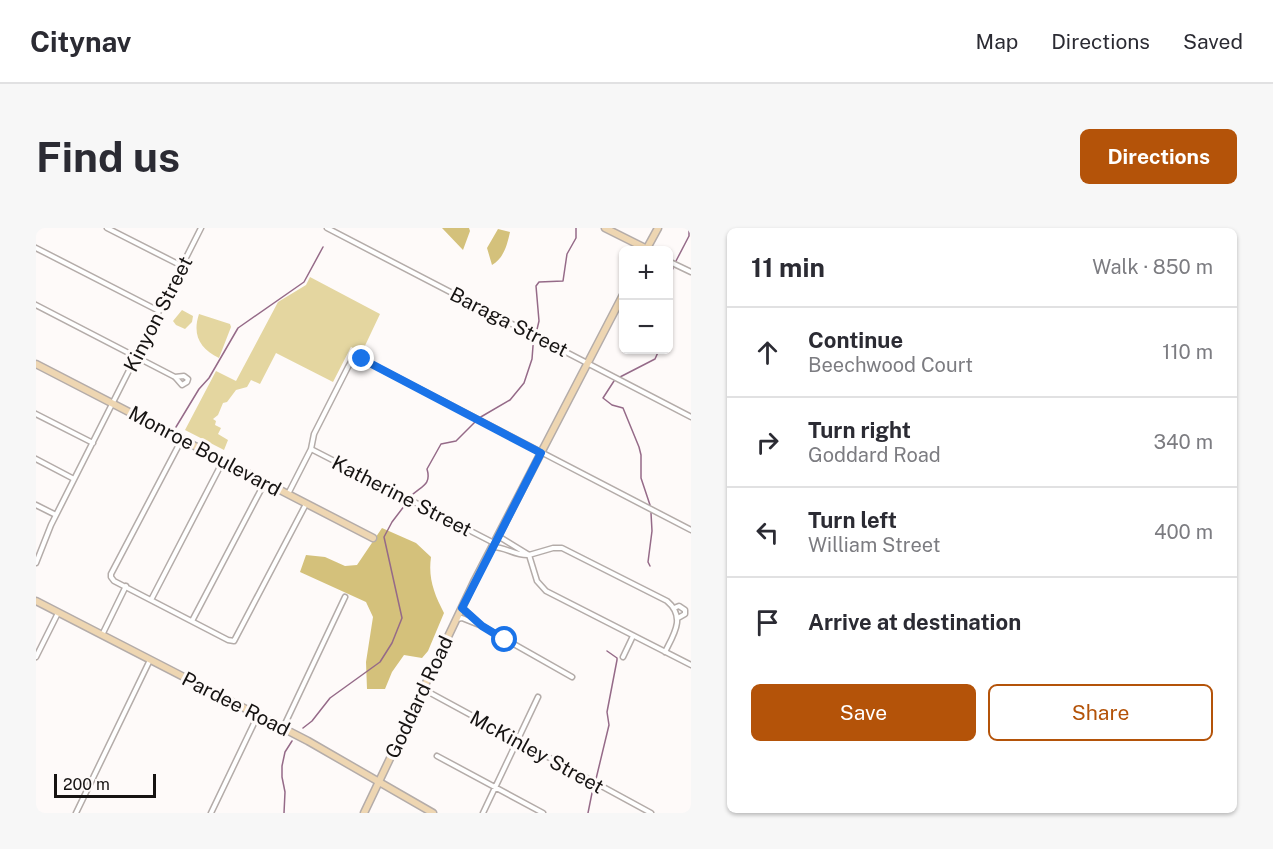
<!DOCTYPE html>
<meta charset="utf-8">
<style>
:root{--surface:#fff;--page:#f7f7f7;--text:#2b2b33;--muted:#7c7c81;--line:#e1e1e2;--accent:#b45309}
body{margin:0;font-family:"Public Sans",sans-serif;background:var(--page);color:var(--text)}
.controls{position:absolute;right:18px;top:18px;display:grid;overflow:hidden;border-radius:9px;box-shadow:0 2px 4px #0004}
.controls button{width:54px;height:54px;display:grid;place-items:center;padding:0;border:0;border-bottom:2px solid var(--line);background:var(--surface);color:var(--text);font:30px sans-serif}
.scale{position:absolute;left:18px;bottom:15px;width:102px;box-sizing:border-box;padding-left:6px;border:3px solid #161312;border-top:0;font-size:16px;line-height:21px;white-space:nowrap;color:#161312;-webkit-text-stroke:4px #fefaf9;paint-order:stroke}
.stop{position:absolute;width:18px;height:18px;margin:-14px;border:4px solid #1a73e8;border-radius:50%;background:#fff}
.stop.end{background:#1a73e8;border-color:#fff;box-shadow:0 2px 6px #0008}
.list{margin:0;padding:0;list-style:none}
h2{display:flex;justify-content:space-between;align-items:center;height:78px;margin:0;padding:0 24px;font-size:26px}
h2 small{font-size:20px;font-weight:400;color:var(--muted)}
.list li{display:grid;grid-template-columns:39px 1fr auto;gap:18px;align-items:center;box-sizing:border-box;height:90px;padding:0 24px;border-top:2px solid var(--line)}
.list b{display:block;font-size:22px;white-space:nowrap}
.list p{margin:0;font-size:20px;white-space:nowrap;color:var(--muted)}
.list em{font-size:20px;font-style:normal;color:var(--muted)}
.actions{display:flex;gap:12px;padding:18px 24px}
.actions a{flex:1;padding:14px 0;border:2px solid var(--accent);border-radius:9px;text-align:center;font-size:21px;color:var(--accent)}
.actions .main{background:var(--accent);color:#fff}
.icon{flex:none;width:33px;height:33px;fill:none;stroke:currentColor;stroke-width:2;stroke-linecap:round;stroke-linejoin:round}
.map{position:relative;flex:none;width:655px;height:585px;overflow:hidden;border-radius:9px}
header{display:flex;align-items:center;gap:36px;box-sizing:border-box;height:84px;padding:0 30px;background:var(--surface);border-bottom:2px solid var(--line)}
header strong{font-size:28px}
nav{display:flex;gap:33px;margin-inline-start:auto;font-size:21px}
.intro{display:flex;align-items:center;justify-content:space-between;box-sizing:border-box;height:144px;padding:0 36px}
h1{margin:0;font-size:42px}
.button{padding:15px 27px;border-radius:9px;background:var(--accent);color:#fff;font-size:21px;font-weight:700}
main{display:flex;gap:36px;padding:0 36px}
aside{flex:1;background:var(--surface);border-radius:9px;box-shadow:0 2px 4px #0004}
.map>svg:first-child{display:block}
.green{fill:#e4d6a0}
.forest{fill:#d4c17b}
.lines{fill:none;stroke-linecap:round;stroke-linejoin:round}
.stream{stroke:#956a88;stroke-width:1.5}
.street-casing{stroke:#b4aca9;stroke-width:7}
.secondary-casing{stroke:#b4aca9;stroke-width:9}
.street{stroke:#fff;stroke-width:4}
.secondary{stroke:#eed6b2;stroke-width:6}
.route{stroke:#1a73e8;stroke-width:8}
.labels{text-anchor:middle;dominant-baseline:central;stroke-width:6;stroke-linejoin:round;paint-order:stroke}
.street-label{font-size:20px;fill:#161312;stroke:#fefaf9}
</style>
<header>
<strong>Citynav</strong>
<nav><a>Map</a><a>Directions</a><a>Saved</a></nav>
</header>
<div class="intro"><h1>Find us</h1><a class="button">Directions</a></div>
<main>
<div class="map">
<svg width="655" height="585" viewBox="0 0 655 585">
<rect width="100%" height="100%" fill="#fefaf9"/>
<path class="green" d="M274,49L344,86L326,124L315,119L297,154L240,125L224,156L215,152L211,159L200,162L191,174L187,175L182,187L177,191L180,193L179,197L185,200L182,206L192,212L188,222L149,202L180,143L200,153L242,74L270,57Z
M146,82L157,88L156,94L149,101L140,97L137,93Z
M163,86L194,96L195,99L183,130C164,121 156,107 163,86Z"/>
<path class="forest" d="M406,0H433L434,3L427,22Z
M462,1L474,4C471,17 468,30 456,37L451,20Z
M346,300L380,315L395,329C392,350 398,366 408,385L392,423L386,430L368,427L356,444L349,461H331L330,434L337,389L330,374L264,344L270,327L289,329L309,338L321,337Z"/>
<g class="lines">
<path class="stream" d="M640,33L653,8V0
M632,53L637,40
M584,149L619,131L623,122
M578,153L567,170L576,177L587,180L603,219L605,227V250L614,277
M140,199L163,161L173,150L202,100L268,54L287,19
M374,269C384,258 396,258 391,241L405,216L420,213L443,190L474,172L488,155L496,131L497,118L503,93L500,58L503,54L527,53L531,26L540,10V0
M614,338L612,334L616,303L615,285
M267,500L276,493L294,470L344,434L356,415L366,390L348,309L356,294L372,273
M560,551L573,497L571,484L581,432V430L571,423
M248,585L249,564L246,549V538L249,524L256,513
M552,585L556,565"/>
<g class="street-casing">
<path id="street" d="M71,0L146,38
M291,0L655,189
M0,20L123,83
M632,33L655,44
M0,77L139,149L146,157L151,154L152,151L148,148L139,149
M0,186L57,215
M146,211L75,346V349L78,353L192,412L198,413L270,276
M275,221L458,315
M0,231L38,251
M252,266L275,221L278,206L312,139L316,132L322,129L655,302
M0,277L20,287
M457,319C470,319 479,328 493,327L462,308
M0,335L15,297L165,0
M115,372L187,233
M638,380L643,378L649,382V386L642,390
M421,391L426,390L446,398L426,380
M156,393L229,254
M446,398L536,449
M66,407L90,358
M629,424C638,406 650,389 631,373L526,320H517L493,327L501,353L510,363L655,437
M0,429L22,385
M587,429L597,408
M387,461L615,585
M247,500L309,369
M401,528L507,585
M40,585L114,432
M175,585L222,487
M447,585L502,469"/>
</g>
<g class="secondary-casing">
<path id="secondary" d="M569,0L611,21
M610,22L622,0
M0,136L337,310
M0,373L272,513L397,585
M328,585L439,352L588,65"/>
</g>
<use href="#street" class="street"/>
<use href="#secondary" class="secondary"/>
</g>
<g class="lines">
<path class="route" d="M326,131L505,225L426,380L446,398L469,412"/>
</g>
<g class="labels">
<g class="street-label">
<text transform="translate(122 86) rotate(-63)">Kinyon Street</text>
<text transform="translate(473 94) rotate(27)">Baraga Street</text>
<text transform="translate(169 223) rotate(28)">Monroe Boulevard</text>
<text transform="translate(366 268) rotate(27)">Katherine Street</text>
<text transform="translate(383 469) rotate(-65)">Goddard Road</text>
<text transform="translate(200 476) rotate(27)">Pardee Road</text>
<text transform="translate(501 524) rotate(29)">McKinley Street</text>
</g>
</g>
</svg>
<div class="controls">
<button>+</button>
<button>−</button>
</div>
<div class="scale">200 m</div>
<div class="stop" style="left:469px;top:412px"></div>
<div class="stop end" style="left:326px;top:131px"></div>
</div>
<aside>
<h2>11 min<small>Walk · 850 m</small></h2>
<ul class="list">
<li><svg class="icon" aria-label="ahead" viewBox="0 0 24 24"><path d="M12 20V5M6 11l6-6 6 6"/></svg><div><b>Continue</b><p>Beechwood Court</p></div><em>110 m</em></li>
<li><svg class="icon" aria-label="right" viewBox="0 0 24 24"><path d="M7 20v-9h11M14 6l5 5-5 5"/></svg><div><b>Turn right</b><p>Goddard Road</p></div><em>340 m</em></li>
<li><svg class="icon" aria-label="left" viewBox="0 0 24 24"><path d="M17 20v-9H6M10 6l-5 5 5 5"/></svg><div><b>Turn left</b><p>William Street</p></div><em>400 m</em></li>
<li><svg class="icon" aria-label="arrive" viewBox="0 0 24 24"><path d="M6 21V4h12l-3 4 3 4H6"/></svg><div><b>Arrive at destination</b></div></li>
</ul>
<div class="actions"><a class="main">Save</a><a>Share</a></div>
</aside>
</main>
